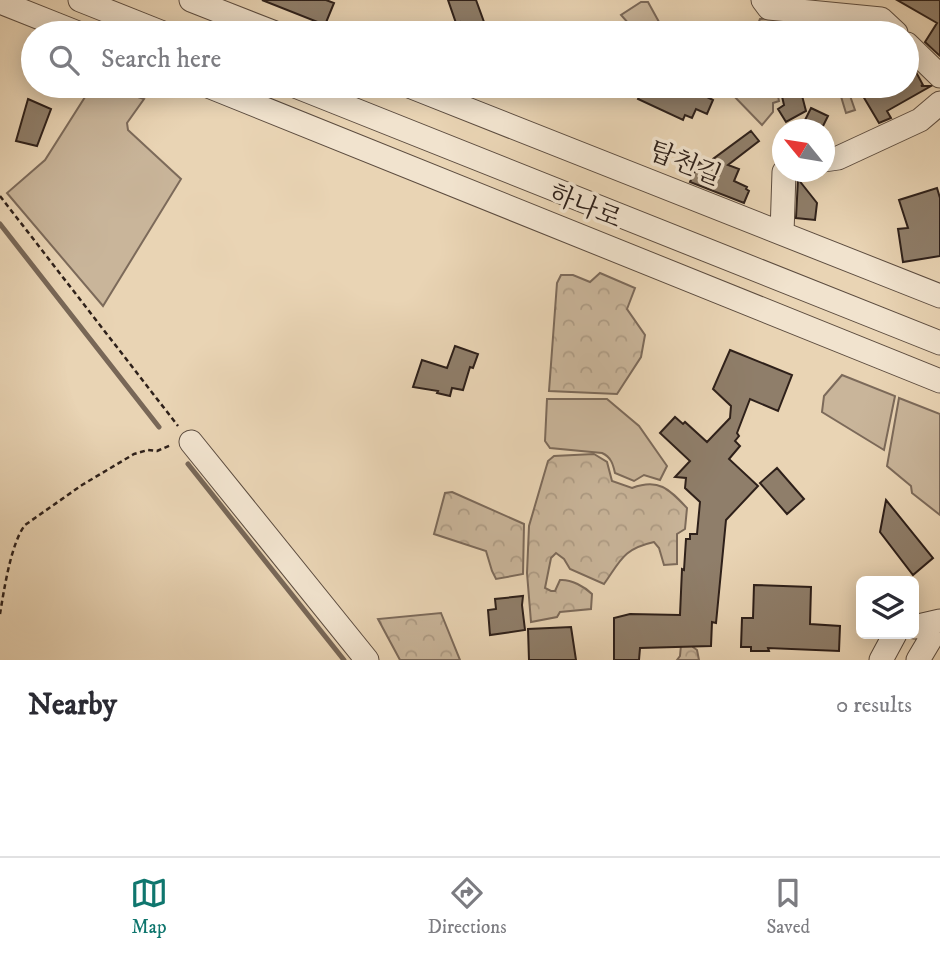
<!DOCTYPE html>
<meta charset="utf-8">
<style>
:root{--surface:#fff;--page:#f2f2f3;--text:#2b2b33;--muted:#7c7c81;--line:#e1e1e2;--accent:#0f766e}
body{margin:0;font-family:"IM FELL DW Pica","Noto Serif KR",serif;background:var(--page);color:var(--text)}
.controls{position:absolute;right:21px;bottom:21px;display:grid;overflow:hidden;border-radius:10px;box-shadow:0 4px 18px #0003}
.controls button{width:63px;height:63px;display:grid;place-items:center;padding:0;border:0;border-bottom:2px solid var(--line);background:var(--surface);color:var(--text);font:35px sans-serif}
.compass{position:absolute;left:772px;top:119px;width:63px;height:63px;border-radius:50%;background:var(--surface);box-shadow:0 4px 18px #0003;rotate:300deg}
.list{margin:0;padding:0;list-style:none}
h2{display:flex;justify-content:space-between;align-items:center;height:91px;margin:0;padding:0 28px;font-size:30px}
h2 small{font-size:23px;font-weight:400;color:var(--muted)}
.icon{flex:none;width:38px;height:38px;fill:none;stroke:currentColor;stroke-width:2;stroke-linecap:round;stroke-linejoin:round}
.map{position:relative;flex:none;width:940px;height:660px;overflow:hidden}
.search{position:absolute;background:var(--surface);box-shadow:0 4px 18px #0003;left:21px;right:21px;top:21px;height:77px;display:flex;align-items:center;gap:18px;box-sizing:border-box;padding:0 24px;border-radius:38px;color:var(--muted);font-size:26px}
.sheet{height:196px;background:var(--surface)}
nav{display:flex;justify-content:space-around;align-items:center;box-sizing:border-box;height:98px;border-top:2px solid var(--line);background:var(--surface);font-size:19px;color:var(--muted)}
nav a{display:grid;justify-items:center;gap:4px}
nav .on{color:var(--accent)}
.map>svg:first-child{display:block}
.green{fill:#c9b59a;stroke:#7c6a5a;stroke-width:2}
.forest{fill:url(#forest-crowns);stroke:#7c6a5a;stroke-width:2}
.lines{fill:none;stroke-linecap:round;stroke-linejoin:round}
.stream{stroke:#786757;stroke-width:5}
.building{fill:#8f7e6a;stroke:#2e201a;stroke-width:2}
.minor-casing{stroke:#5d4d40;stroke-width:25}
.path{stroke:#2e201a;stroke-width:2.5;stroke-dasharray:5 3.5;stroke-linecap:butt}
.minor{stroke:#f1e3ce;stroke-width:23}
.labels{text-anchor:middle;dominant-baseline:central;stroke-width:7;stroke-linejoin:round;paint-order:stroke}
.street-label{font-size:26px;fill:#2e201a;stroke:#f1e3ce}
</style>
<div class="map">
<svg width="940" height="660" viewBox="0 0 940 660">
<defs>
<pattern id="forest-crowns" width="20" height="18" patternUnits="userSpaceOnUse" patternTransform="scale(1.75)"><rect width="20" height="18" fill="#c9b59a"/><path d="M2 6a3 3 0 1 1 6 0M12 15a3 3 0 1 1 6 0" fill="none" stroke="#ad9b84"/></pattern>
</defs>
<rect width="100%" height="100%" fill="#e9d4b4"/>
<filter id="stains"><feTurbulence type="fractalNoise" baseFrequency=".00286" numOctaves="4"/><feColorMatrix values="0 0 0 0 .2 0 0 0 0 .09 0 0 0 0 .02 0 0 0 .5 -.17"/></filter>
<radialGradient id="worn" r=".72"><stop offset=".6" stop-color="#630" stop-opacity="0"/><stop offset="1" stop-color="#630" stop-opacity=".3"/></radialGradient>
<path class="green" d="M641,2H648L659,22L652,33H637L621,15Z
M774,18L785,27H797L816,21L823,33H754L760,19Z
M92,86H104L144,99L127,123L128,130L181,179L103,306L7,193L45,160Z
M731,86H776L779,101L773,103V112L762,125L729,91Z
M804,86H849L848,90L855,110L846,113L839,90L805,96Z
M842,375L895,396L884,450L822,412L824,396Z
M899,398L940,414V515L912,493L911,486L887,466Z
M547,399H607L639,426L667,466L660,480L644,475L634,481L615,473C613,464 611,457 602,453L550,448L545,441Z"/>
<path class="forest" d="M600,273L635,288L627,309L645,335L641,357L617,394L549,391L557,283L561,275H573L590,282Z
M594,454L607,462L612,481L632,488C659,478 669,489 687,508L685,529L677,534V564L664,565L659,548L654,542C623,549 621,560 604,584L570,569L564,559L556,553L551,558L545,588L551,591H555L560,580C571,579 585,587 592,594L591,609L560,612L557,617L531,622L527,573L529,526L548,461L554,456Z
M452,492L524,524L523,574L496,579L492,571L486,551L434,534L445,493Z
M441,613L460,660H400L378,619Z
M694,616L693,647L697,650L699,660H677L680,656L681,645Z"/>
<g class="lines">
<path class="stream" d="M0,224L159,427
M188,464L344,660"/>
</g>
<path class="building" d="M262,0H326L334,3L325,25Z
M448,0H476L488,33H464L460,22L456,23Z
M897,0H940V56L925,42L937,23Z
M907,63L916,72L923,85L921,86H931L887,111L891,118L879,123L857,86H907Z
M644,86H707L703,95L713,100L707,114L696,109L692,118L685,115L683,120L638,99Z
M800,88L806,111L786,122L778,109L784,105L781,92Z
M28,99L51,109L37,146L16,141Z
M811,108L828,116L821,130H800Z
M751,131L759,141L728,165L739,169L734,181L747,187L746,189L749,191L744,203L690,182L699,162L710,167L713,159Z
M798,179L817,203L815,220L796,218Z
M937,188L940,198V256L903,262L898,229L908,228L899,200Z
M455,346L478,354L473,368L470,367L463,390L452,388L450,396L437,393L438,391L413,387L422,360L447,368Z
M730,350L792,375L778,411L750,399L737,433L739,436L735,441L740,446L729,459L758,486L726,520L716,623L712,622L711,646L640,648L639,660H614V618L630,614L680,615L682,569L684,570L686,539H690V534H697L700,502L685,488L686,478L675,477L690,461L660,433L675,417L683,424L685,422L707,442L730,418L731,406L713,389Z
M777,468L804,499L787,514L760,483Z
M886,500L933,558L913,575L880,532Z
M754,585L811,587L810,624L840,626L839,651L768,648L769,651H751V647H741L742,618H753Z
M523,596L522,605L525,630L490,635L488,610L496,609L495,599Z
M571,627L576,660H529L528,629Z"/>
<g class="lines">
<g class="minor-casing">
<path id="minor" d="M80,0L163,33
M191,0L275,33
M763,0L769,8L881,19L896,33
M0,2L78,33
M907,44L940,76
M208,86L940,381
M295,86L940,343
M409,86L940,296
M824,160L838,158L920,120L940,103
M782,233L784,172
M191,442L367,660
M914,627L940,621
M881,660L895,634
M918,660L940,623"/>
</g>
<path class="path" d="M0,196L178,426
M0,614C4,590 11,543 25,525L82,485L134,454L148,450L157,451L171,445"/>
<use href="#minor" class="minor"/>
</g>
<g class="labels">
<g class="street-label">
<text transform="translate(685 164) rotate(22)">탑천길</text>
<text transform="translate(585 207) rotate(22)">하나로</text>
</g>
</g>
<rect width="100%" height="100%" filter="url(#stains)"/>
<rect width="100%" height="100%" fill="url(#worn)"/>
</svg>
<div class="controls">
<button><svg class="icon" aria-label="layers" viewBox="0 0 24 24"><path d="M12 4l9 5-9 5-9-5zM3 14l9 5 9-5"/></svg></button>
</div>
<svg class="compass" viewBox="-18 -18 36 36"><path d="M0-13l5 13h-10z" fill="#e53935"/><path d="M0 13l5-13h-10z" fill="#7c7c81"/></svg>
<div class="search"><svg class="icon" aria-label="search" viewBox="0 0 24 24"><circle cx="10" cy="10" r="6"/><path d="M15 15l6 6"/></svg>Search here</div>
</div>
<section class="sheet">
<h2>Nearby<small>0 results</small></h2>
<ul class="list">
</ul>
</section>
<nav>
<a class="on"><svg class="icon" aria-label="map" viewBox="0 0 24 24"><path d="M3 6l6-2 6 2 6-2v14l-6 2-6-2-6 2zM9 4v14M15 6v14"/></svg>Map</a>
<a><svg class="icon" aria-label="directions" viewBox="0 0 24 24"><path d="M12 3l9 9-9 9-9-9zM9 14v-3h6M13 9l2 2-2 2"/></svg>Directions</a>
<a><svg class="icon" aria-label="saved" viewBox="0 0 24 24"><path d="M7 4h10v16l-5-4-5 4z"/></svg>Saved</a>
</nav>
